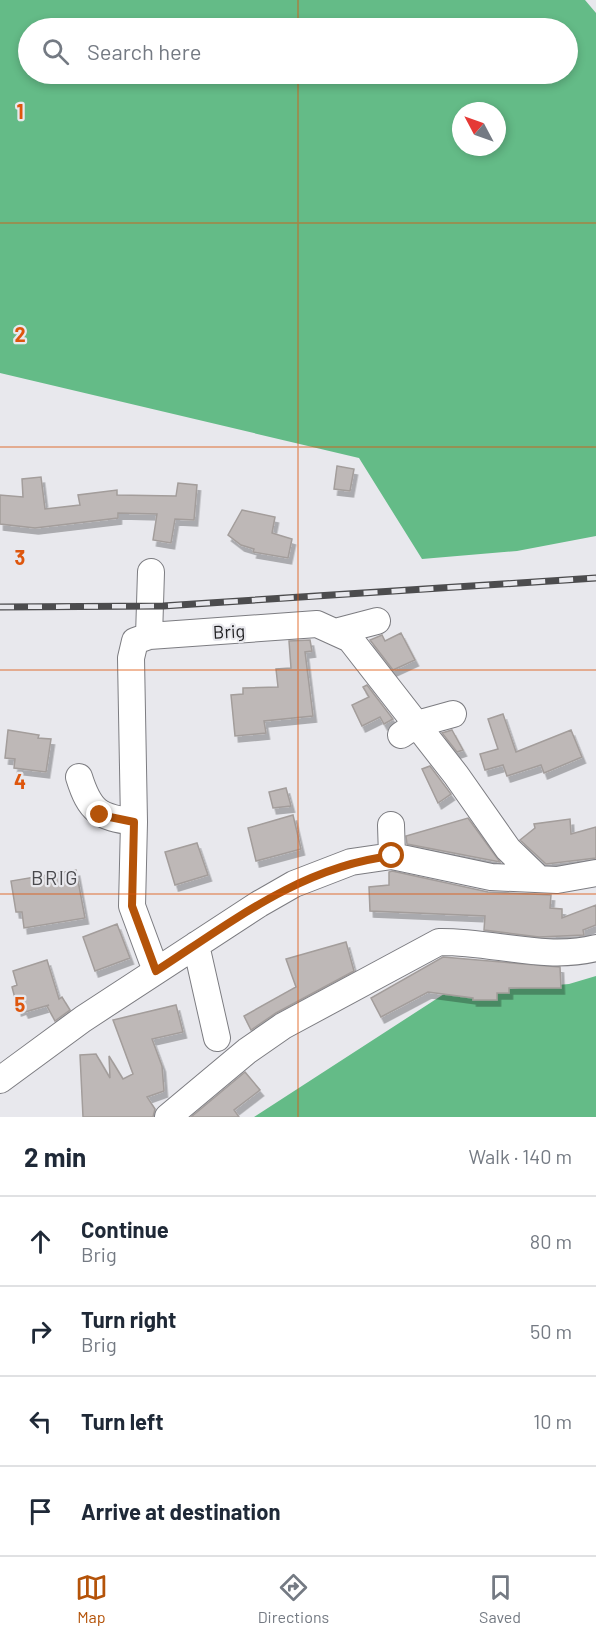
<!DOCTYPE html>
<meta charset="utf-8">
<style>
:root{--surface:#fff;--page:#f2f2f3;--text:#1f2937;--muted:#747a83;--line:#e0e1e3;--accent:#b45309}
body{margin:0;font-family:Barlow,sans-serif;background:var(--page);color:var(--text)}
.compass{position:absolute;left:452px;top:102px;width:54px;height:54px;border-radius:50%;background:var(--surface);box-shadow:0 3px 9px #0003;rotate:311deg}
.stop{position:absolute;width:18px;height:18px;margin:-14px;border:4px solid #b45309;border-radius:50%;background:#fff}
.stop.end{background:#b45309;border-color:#fff;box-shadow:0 2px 6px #0008}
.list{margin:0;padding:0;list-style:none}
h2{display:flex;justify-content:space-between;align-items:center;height:78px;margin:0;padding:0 24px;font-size:26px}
h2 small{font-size:20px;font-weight:400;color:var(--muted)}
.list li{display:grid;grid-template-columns:39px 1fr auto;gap:18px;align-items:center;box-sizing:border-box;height:90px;padding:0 24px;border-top:2px solid var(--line)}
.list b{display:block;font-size:22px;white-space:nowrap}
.list p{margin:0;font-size:20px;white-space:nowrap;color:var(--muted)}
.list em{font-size:20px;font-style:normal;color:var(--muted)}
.icon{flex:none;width:33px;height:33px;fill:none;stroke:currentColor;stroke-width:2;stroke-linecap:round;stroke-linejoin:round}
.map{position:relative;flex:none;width:596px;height:1117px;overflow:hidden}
.search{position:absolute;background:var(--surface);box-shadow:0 3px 9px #0003;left:18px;right:18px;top:18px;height:66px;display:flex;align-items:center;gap:15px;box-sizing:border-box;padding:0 21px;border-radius:33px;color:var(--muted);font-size:22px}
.sheet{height:438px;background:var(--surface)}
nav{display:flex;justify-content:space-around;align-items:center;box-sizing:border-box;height:84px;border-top:2px solid var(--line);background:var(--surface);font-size:16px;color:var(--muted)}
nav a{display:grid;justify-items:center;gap:3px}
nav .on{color:var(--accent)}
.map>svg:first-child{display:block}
.forest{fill:#64bb87;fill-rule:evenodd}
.building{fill:#beb8b7;stroke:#a39d9b;stroke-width:1.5;filter:url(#shadow)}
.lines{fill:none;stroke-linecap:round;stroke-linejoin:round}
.minor-casing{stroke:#7c7c81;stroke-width:28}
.minor{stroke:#fff;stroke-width:26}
.rail-casing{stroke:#4c4c4e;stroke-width:7}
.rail{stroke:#e8e8ed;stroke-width:4.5;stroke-dasharray:14;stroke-linecap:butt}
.route{stroke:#b45309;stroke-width:8}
.grid{fill:none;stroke:#de560d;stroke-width:1.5;stroke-opacity:0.55}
.labels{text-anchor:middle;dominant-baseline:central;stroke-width:4.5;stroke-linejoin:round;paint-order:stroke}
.street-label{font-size:18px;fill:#212123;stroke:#e8e8ed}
.neighbourhood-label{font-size:20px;letter-spacing:1.5px;fill:#49494d;stroke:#e8e8ed}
.grid-label{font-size:20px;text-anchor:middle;font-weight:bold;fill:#de560d;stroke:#e8e8ed;stroke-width:4.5;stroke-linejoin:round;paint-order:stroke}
</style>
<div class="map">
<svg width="596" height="1117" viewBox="0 0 596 1117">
<defs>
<filter id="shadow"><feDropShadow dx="3.5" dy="6" stdDeviation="0" flood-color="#0004"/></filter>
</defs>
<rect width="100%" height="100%" fill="#e8e8ed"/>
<path class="forest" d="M0,0H585L596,13V536L517,551L422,559L359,458L0,373ZM28,28H568V74H28ZM461,111H497V147H461Z
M596,976V1117H254L444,994L569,984Z"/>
<path class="building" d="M337,466L354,469L350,491L334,489Z
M41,477L45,509L80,505L78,495L117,490V495L176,496L178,483L197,485L194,520L175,519L171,543L153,540L157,514L118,513V518L35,528L0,524V495L23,497L22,479Z
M242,510L275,517L272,533L292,539L288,558L253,552L254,549L241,545L228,535Z
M401,633L415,660L393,670L370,640L382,635L385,641Z
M310,640L312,651L305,652L313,716L264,721L266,733L235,736L231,695L243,694V688L278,687L276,669L291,668L289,641Z
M367,685L393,719L384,724L380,717L362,726L352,705L369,697L363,687Z
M503,714L516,752L571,730L582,757L544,773L541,765L507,776L503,765L485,770L480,754L498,749L488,719Z
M8,730L39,735L38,738L51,739L46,772L14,768L15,759L5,758Z
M452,730L463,750L457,752L442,733Z
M430,766L451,794L438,803L422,769Z
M286,788L291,806L273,808L269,792Z
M293,815L301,849L256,861L248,828Z
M468,818L500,862L407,844L406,836Z
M570,819L571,834L596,827V858L546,864L520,840L535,828L534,824Z
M197,843L208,875L175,885L165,852Z
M76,870L85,918L24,928L22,912H16L11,881Z
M392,871L488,892L551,895L550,908L562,909V918L596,905V925L583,930L584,935L539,937L484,930L485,916L370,911L369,887L389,885V872Z
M117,924L130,958L95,971L83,937Z
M346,942L354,971L276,1013L251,1030L244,1016L296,987L286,959Z
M443,957L560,967L561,988H509V993H497V1000H473V998L428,992L381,1017L371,998Z
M47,960L59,999L62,997L70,1010L55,1021L47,1006L49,1005L25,1012L23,1008L18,1010L12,987L17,985L13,971Z
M176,1005L183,1032L152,1039L162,1066L164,1091L147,1097L155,1109L153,1117H83L80,1055L96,1054L110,1078L109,1056L123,1079L133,1074L113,1020Z
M245,1072L260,1090L234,1110L239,1117H191Z"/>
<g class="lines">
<g class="minor-casing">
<path id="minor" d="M335,632L377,621
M149,636L151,572
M401,735L417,724L453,714
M79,777C90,812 99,817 134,822
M391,825L392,856
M196,945L217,1038
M156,971L132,906L134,822L131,658L135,641L149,636L317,624L350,639L456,775L508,849L538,878
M0,1080L83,1019L259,904L294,884L351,862L392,856L491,877L557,880L596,873
M168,1117L247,1051L283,1026L439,942C491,941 545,961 596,948"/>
</g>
<use href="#minor" class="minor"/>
<g class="rail-casing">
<path id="rail" d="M0,607L163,606L596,578"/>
</g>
<use href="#rail" class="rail"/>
</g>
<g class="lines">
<path class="route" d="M100,815L134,822L132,906L156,971C230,923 302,866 392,856"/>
</g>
<path class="grid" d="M298,0V28M298,74V1117M0,223H596M0,447H596M0,670H596M0,894H596"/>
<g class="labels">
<g class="street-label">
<text transform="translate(229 631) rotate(-3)">Brig</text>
</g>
<g class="neighbourhood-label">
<text x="55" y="877">BRIG</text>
</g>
</g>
<g class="grid-label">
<text x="20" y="119">1</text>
<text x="20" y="342">2</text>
<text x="20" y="565">3</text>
<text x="20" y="789">4</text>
<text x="20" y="1012">5</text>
</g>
</svg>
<svg class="compass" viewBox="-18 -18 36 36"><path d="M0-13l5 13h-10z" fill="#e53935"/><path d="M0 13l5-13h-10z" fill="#747a83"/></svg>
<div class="stop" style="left:392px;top:856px"></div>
<div class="stop end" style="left:100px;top:815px"></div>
<div class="search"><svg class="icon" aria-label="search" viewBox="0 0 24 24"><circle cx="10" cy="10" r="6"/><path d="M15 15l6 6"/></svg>Search here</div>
</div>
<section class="sheet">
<h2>2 min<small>Walk · 140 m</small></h2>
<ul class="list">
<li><svg class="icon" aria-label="ahead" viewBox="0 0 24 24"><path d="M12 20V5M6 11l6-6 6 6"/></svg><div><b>Continue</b><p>Brig</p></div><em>80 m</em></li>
<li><svg class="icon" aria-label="right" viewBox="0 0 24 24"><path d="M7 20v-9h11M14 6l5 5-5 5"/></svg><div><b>Turn right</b><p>Brig</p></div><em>50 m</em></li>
<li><svg class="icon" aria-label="left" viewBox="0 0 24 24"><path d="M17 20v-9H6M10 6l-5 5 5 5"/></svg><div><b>Turn left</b></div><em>10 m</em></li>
<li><svg class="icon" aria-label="arrive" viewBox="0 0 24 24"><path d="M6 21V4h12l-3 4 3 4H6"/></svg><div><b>Arrive at destination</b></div></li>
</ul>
</section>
<nav>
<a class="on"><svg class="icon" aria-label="map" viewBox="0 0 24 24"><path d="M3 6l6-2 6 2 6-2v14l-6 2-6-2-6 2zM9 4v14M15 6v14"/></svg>Map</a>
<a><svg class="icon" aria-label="directions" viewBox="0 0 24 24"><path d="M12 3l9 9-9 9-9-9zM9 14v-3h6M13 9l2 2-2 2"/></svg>Directions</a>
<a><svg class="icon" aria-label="saved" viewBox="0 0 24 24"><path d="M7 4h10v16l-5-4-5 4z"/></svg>Saved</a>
</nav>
